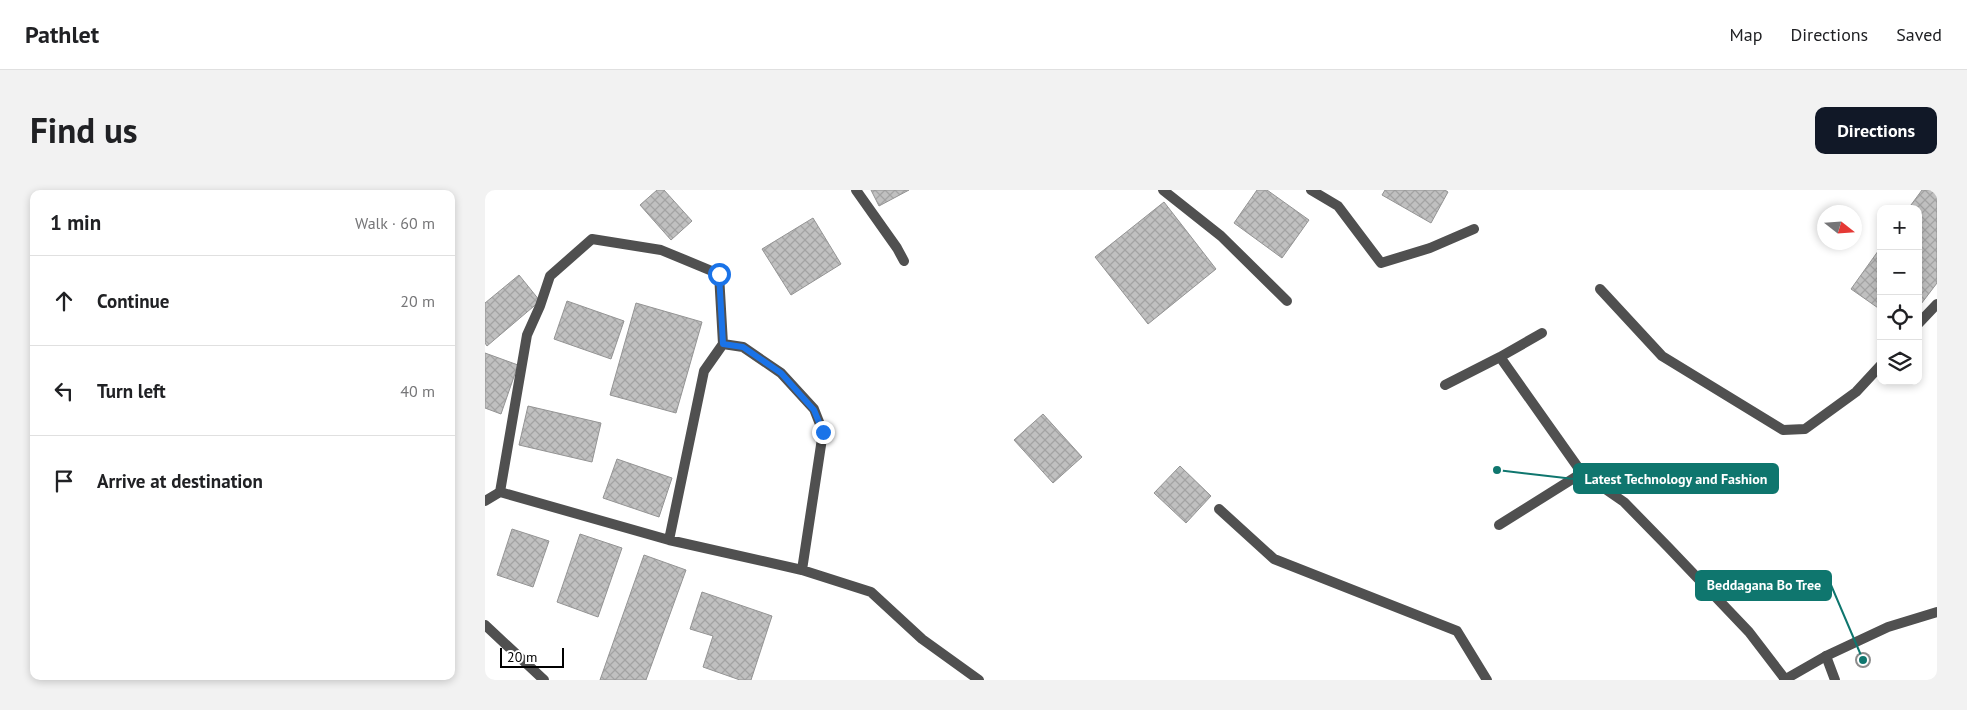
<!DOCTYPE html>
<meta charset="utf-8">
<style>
:root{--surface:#fff;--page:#f2f2f2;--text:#202124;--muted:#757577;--line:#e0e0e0;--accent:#111827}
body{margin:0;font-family:"PT Sans",sans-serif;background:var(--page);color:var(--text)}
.controls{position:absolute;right:15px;top:15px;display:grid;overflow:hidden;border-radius:10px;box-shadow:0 2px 8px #0003}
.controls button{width:45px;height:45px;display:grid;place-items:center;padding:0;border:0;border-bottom:1px solid var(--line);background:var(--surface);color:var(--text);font:25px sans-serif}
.compass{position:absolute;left:1332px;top:15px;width:45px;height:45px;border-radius:50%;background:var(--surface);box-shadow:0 2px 8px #0003;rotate:107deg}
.scale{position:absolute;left:15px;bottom:12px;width:64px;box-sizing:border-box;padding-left:5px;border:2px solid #000;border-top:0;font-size:14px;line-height:18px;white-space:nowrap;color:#000;-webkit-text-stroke:4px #fff;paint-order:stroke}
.stop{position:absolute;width:15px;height:15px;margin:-11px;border:4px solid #1a73e8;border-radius:50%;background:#fff}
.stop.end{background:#1a73e8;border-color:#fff;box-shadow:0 1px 5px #0008}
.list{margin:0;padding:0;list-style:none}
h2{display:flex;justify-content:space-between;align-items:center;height:65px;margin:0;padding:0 20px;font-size:21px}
h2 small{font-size:16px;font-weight:400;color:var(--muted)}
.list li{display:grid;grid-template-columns:32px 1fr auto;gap:15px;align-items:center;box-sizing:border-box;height:90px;padding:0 20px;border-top:1px solid var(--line)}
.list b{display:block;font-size:19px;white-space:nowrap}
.list em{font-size:16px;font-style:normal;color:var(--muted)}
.icon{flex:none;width:28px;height:28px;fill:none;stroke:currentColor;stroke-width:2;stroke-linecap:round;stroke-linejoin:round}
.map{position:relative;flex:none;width:1452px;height:490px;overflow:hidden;border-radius:10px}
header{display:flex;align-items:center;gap:30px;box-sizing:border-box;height:70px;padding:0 25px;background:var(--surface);border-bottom:1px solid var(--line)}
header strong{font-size:24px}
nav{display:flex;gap:28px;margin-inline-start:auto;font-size:18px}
.intro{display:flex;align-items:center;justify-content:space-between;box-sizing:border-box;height:120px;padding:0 30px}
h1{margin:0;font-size:35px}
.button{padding:12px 22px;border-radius:10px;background:var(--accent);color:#fff;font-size:18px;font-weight:700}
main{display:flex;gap:30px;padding:0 30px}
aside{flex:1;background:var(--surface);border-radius:10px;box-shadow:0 2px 8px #0003}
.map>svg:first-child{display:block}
.building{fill:url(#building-cross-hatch);stroke:#949494}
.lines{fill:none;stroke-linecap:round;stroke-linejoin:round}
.minor{stroke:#505050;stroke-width:10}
.tertiary{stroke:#505050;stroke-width:10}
.tree{fill:#8c8c8c}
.route{stroke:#1a73e8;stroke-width:6}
.leader{fill:none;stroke:#0f766e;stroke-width:2}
.callout-dot{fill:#0f766e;stroke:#fff;stroke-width:2}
.callout{fill:#0f766e;stroke:#0f766e;stroke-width:2}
.callout-label{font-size:14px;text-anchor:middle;font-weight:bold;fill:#fff}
</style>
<header>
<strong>Pathlet</strong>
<nav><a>Map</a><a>Directions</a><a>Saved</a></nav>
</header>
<div class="intro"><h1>Find us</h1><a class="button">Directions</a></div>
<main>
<aside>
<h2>1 min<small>Walk · 60 m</small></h2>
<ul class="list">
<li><svg class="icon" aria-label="ahead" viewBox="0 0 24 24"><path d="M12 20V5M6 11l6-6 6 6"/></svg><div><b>Continue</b></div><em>20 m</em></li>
<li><svg class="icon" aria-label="left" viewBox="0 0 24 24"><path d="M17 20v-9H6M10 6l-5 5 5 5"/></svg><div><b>Turn left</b></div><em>40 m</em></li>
<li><svg class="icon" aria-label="arrive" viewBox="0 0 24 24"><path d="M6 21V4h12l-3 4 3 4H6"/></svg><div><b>Arrive at destination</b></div></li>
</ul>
</aside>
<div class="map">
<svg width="1452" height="490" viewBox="0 0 1452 490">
<defs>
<pattern id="building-cross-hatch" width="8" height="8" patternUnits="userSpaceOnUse" patternTransform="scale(1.25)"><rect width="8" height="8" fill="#c0c0c0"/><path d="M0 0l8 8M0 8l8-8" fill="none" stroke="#a3a3a3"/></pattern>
</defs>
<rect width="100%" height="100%" fill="#fff"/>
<path class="building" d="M172,0H179L207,31L186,50L155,15Z
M386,0H424L394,16Z
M772,0H782L824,30L797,68L749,33Z
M900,0H960L963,2L946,33L897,5Z
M1437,0H1452V93L1433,118V19H1423Z
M679,12L731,79L663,134L610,67Z
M328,28L356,74L306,105L277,59Z
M1396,57V120L1366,99Z
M34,85L55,111L2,156L0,153V113Z
M82,111L139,131L126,169L69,149Z
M151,113L217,132L191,223L125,205Z
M0,163L33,175L16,224L0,218Z
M43,216L116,233L107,272L34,255Z
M558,224L597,267L568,293L529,250Z
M132,269L187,288L174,327L118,308Z
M695,276L726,306L701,333L669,303Z
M27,339L64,351L48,397L12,385Z
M95,344L137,358L113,427L72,412Z
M159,365L201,380L161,490H115Z
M217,402L287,426L266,490H255L218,477L228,446L205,439Z"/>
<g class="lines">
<path class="minor" d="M371,0L412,58L419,71
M678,0L736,46L802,111
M826,0L853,16L896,73L945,58L989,39
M1115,99L1177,166L1298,240L1320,239L1371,202L1396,175
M1433,134L1452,114
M1015,167L1097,283L1139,312L1183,357L1264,442L1300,489
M960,195L1015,167L1057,143
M15,302L42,145L55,116L65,86L107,49L176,60L234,84L238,154
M0,311L15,302L184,350L317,380L386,402L437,449L494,490
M734,319L789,369L972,441L1002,490
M1014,335L1097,283
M184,350L219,181L238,154L258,157L296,183L329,219L338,242L317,380
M0,435L59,490
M1341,466L1350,490"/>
<path class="tertiary" d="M1299,490L1341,466L1403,437L1452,422"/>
</g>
<circle class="tree" cx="1378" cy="470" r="8"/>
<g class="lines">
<path class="route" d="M234,84L238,154L258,157L296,183L329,220L338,242"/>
</g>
<path class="leader" d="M1012 280L1089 289M1378 470L1346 395"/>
<g class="callout-dot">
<circle cx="1012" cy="280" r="5"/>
<circle cx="1378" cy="470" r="5"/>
</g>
<g class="callout">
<rect x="1089" y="274" width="204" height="29" rx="5"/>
<rect x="1211" y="381" width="135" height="29" rx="5"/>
</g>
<g class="callout-label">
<text x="1191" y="294">Latest Technology and Fashion</text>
<text x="1279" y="400">Beddagana Bo Tree</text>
</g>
</svg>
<div class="controls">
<button>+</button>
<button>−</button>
<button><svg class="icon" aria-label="locate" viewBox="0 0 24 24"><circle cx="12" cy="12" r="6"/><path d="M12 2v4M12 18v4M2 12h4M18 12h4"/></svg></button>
<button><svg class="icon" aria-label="layers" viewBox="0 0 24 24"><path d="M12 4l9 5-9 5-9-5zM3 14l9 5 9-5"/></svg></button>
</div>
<svg class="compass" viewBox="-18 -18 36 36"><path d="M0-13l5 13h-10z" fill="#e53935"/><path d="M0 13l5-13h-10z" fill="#757577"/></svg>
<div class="scale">20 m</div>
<div class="stop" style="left:234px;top:84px"></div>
<div class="stop end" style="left:338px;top:242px"></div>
</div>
</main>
